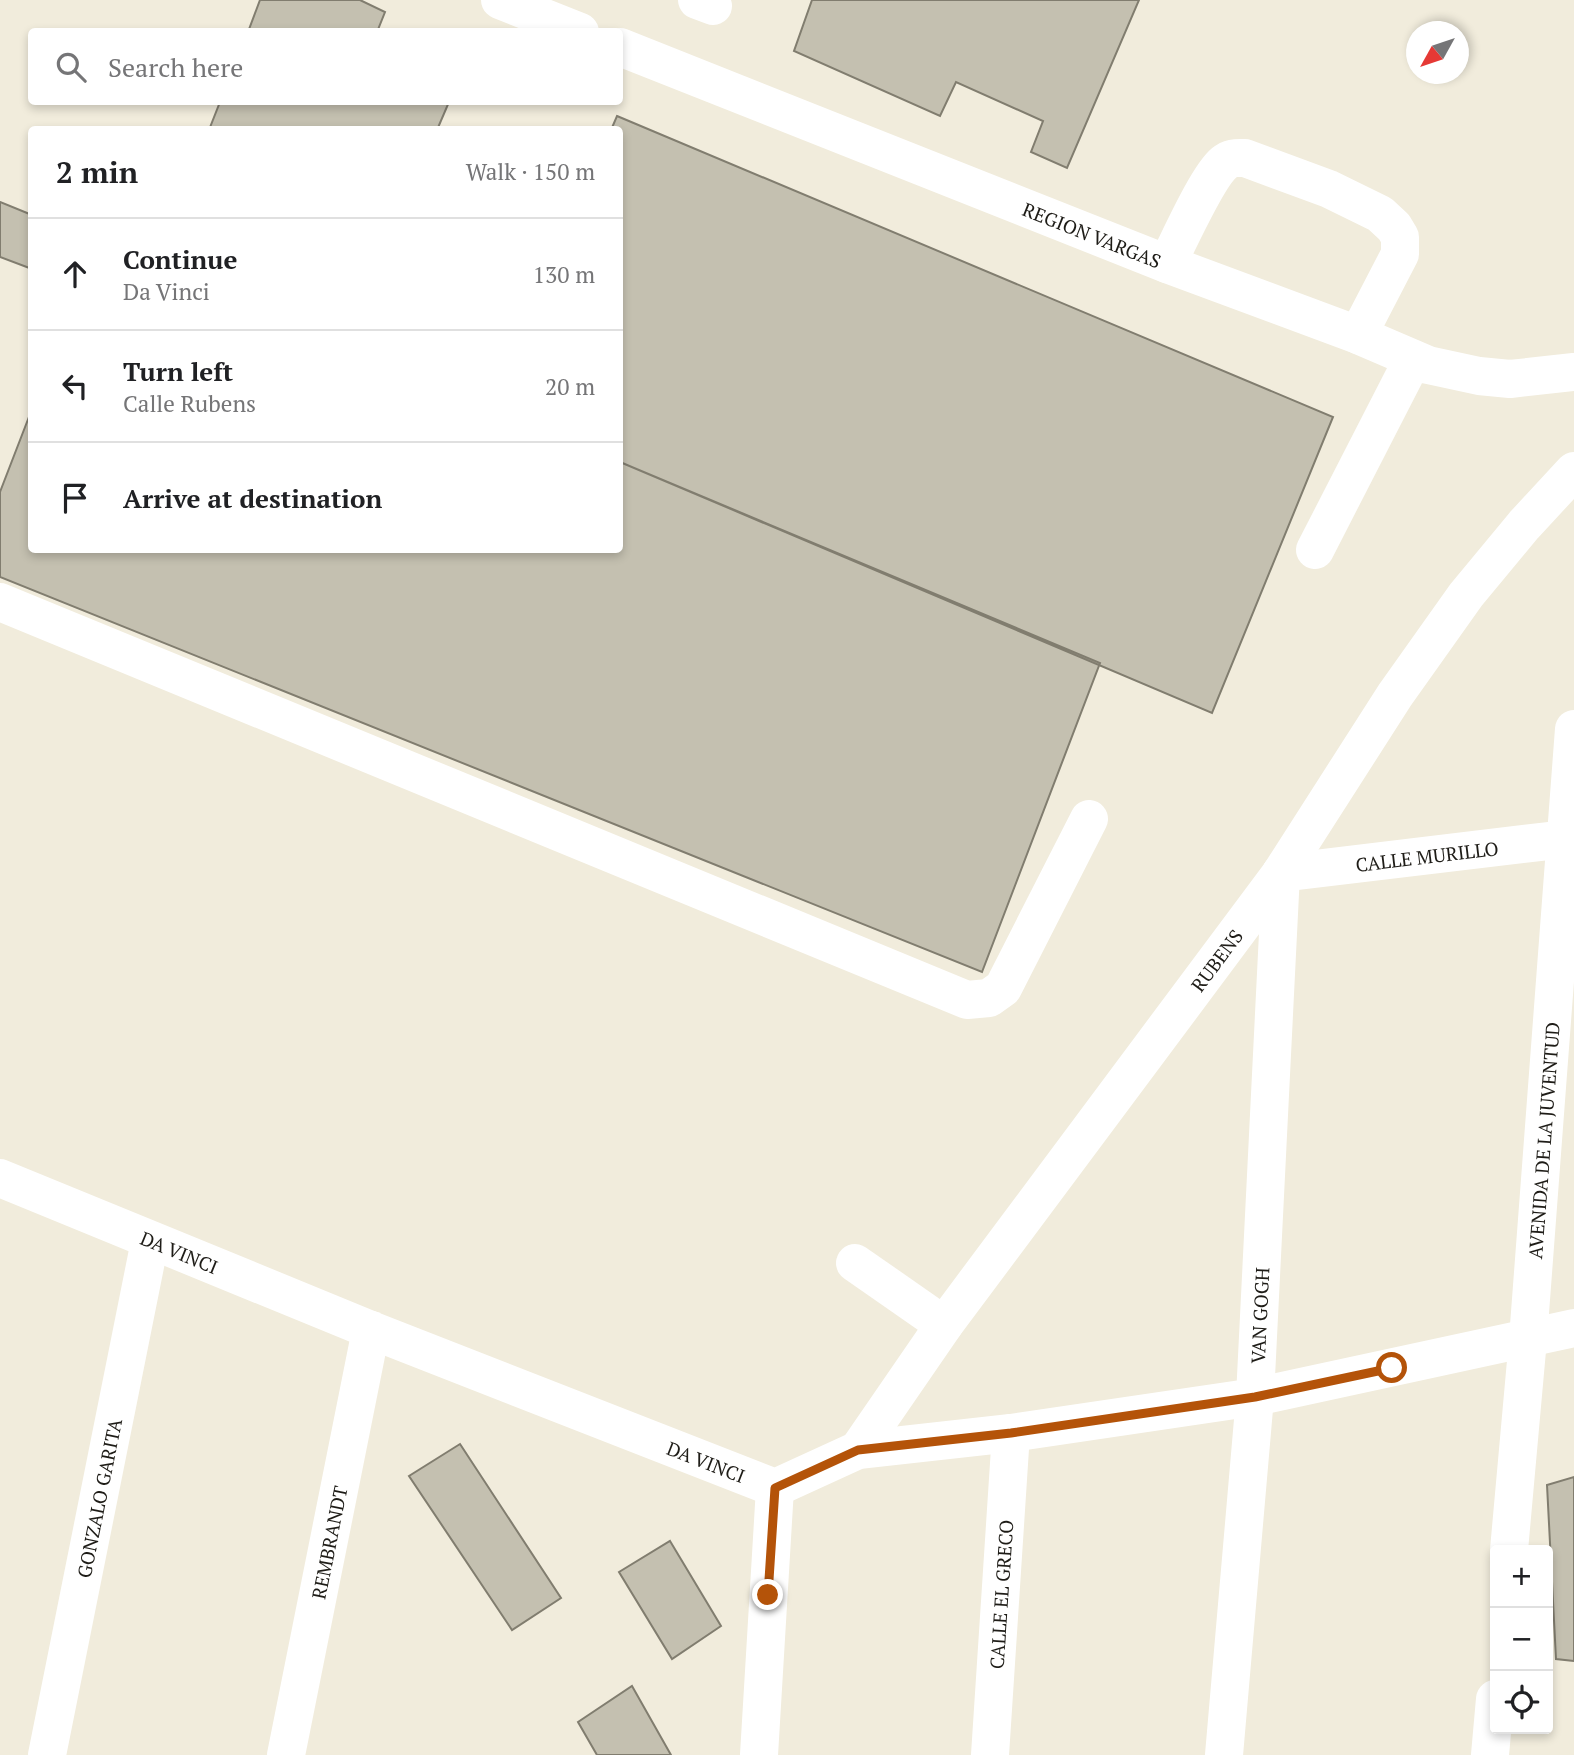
<!DOCTYPE html>
<meta charset="utf-8">
<style>
:root{--surface:#fff;--page:#f6f6f6;--text:#202124;--muted:#757577;--line:#e0e0e0}
body{margin:0;font-family:"PT Serif",serif;background:var(--page);color:var(--text)}
.controls{position:absolute;right:21px;bottom:21px;display:grid;overflow:hidden;border-radius:7px;box-shadow:0 4px 10px #0003}
.controls button{width:63px;height:63px;display:grid;place-items:center;padding:0;border:0;border-bottom:2px solid var(--line);background:var(--surface);color:var(--text);font:35px sans-serif}
.compass{position:absolute;left:1406px;top:21px;width:63px;height:63px;border-radius:50%;background:var(--surface);box-shadow:0 4px 10px #0003;rotate:230deg}
.stop{position:absolute;width:21px;height:21px;margin:-16px;border:5px solid #b45309;border-radius:50%;background:#fff}
.stop.end{background:#b45309;border-color:#fff;box-shadow:0 2px 7px #0008}
.list{margin:0;padding:0;list-style:none}
h2{display:flex;justify-content:space-between;align-items:center;height:91px;margin:0;padding:0 28px;font-size:30px}
h2 small{font-size:23px;font-weight:400;color:var(--muted)}
.list li{display:grid;grid-template-columns:46px 1fr auto;gap:21px;align-items:center;box-sizing:border-box;height:112px;padding:0 28px;border-top:2px solid var(--line)}
.list b{display:block;font-size:26px;white-space:nowrap}
.list p{margin:0;font-size:23px;white-space:nowrap;color:var(--muted)}
.list em{font-size:23px;font-style:normal;color:var(--muted)}
.icon{flex:none;width:38px;height:38px;fill:none;stroke:currentColor;stroke-width:2;stroke-linecap:round;stroke-linejoin:round}
.map{position:relative;flex:none;width:1574px;height:1755px;overflow:hidden}
.search{position:absolute;background:var(--surface);box-shadow:0 4px 10px #0003;left:28px;top:28px;width:595px;height:77px;display:flex;align-items:center;gap:18px;box-sizing:border-box;padding:0 24px;border-radius:7px;color:var(--muted);font-size:26px}
.panel{position:absolute;background:var(--surface);box-shadow:0 4px 10px #0003;left:28px;top:126px;width:595px;height:427px;border-radius:7px}
.map>svg:first-child{display:block}
.building{fill:#c4c0b0;stroke:#817d6f;stroke-width:2}
.lines{fill:none;stroke-linecap:round;stroke-linejoin:round}
.minor{stroke:#fff;stroke-width:38}
.route{stroke:#b45309;stroke-width:9}
.labels{text-anchor:middle;dominant-baseline:central;stroke-width:5;stroke-linejoin:round;paint-order:stroke}
.street-label{font-size:19px;fill:#1e1c17;stroke:#fffaea}
</style>
<div class="map">
<svg width="1574" height="1755" viewBox="0 0 1574 1755">
<rect width="100%" height="100%" fill="#f1ecdc"/>
<path class="building" d="M260,0H360L385,12L377,32H248Z
M812,0H1139L1067,168L1031,152L1043,121L956,82L940,116L794,51Z
M220,102H449L437,130H209Z
M617,116L1333,417L1212,713L620,462V130H611Z
M0,202L32,215V269L0,257Z
M32,409V550H620V462L1100,663L982,972L0,577V492Z
M460,1444L561,1598L512,1630L409,1476Z
M1574,1477V1661L1556,1659L1547,1485Z
M670,1541L721,1626L672,1659L619,1572Z
M632,1686L671,1755H597L578,1722Z"/>
<g class="lines">
<g class="minor">
<path d="M500,0L580,32"/>
<path d="M697,0L713,6"/>
<path id="s1" d="M620,47L1167,264L1358,335L1428,365L1479,376L1510,379L1574,372"/>
<path d="M1167,264C1179,241 1207,177 1224,163C1231,157 1237,158 1245,158L1329,189L1380,214L1394,227L1400,237V254L1358,335"/>
<path d="M1315,550L1413,359"/>
<path d="M0,602L967,1000L989,998L1003,988L1089,819"/>
<path id="s2" d="M1281,873L1574,838"/>
<path id="s3" d="M0,1178L371,1330L775,1488L858,1450L1011,1433L1255,1397L1574,1328"/>
<path d="M855,1263L944,1325"/>
<path id="s4" d="M858,1450L944,1325L1281,873L1395,695L1466,595L1524,525L1574,471"/>
<path id="s5" d="M1509,1550L1528,1339L1574,729"/>
<path id="s6" d="M47,1755L150,1241"/>
<path id="s7" d="M286,1755L371,1330"/>
<path d="M759,1755L775,1488"/>
<path id="s8" d="M990,1755L1011,1433"/>
<path id="s9" d="M1224,1755L1255,1397L1281,873"/>
<path d="M1490,1755L1495,1699"/>
</g>
</g>
<g class="lines">
<path class="route" d="M768,1595L775,1488L858,1450L1011,1433L1255,1397L1392,1368"/>
</g>
<g class="labels">
<g class="street-label">
<text stroke="none"><textPath href="#s1" startOffset="508">REGION VARGAS</textPath></text>
<text stroke="none"><textPath href="#s2" startOffset="147">CALLE MURILLO</textPath></text>
<text stroke="none"><textPath href="#s4" startOffset="607">RUBENS</textPath></text>
<text stroke="none"><textPath href="#s5" startOffset="411">AVENIDA DE LA JUVENTUD</textPath></text>
<text stroke="none"><textPath href="#s3" startOffset="194">DA VINCI</textPath></text>
<text stroke="none"><textPath href="#s9" startOffset="441">VAN GOGH</textPath></text>
<text stroke="none"><textPath href="#s3" startOffset="761">DA VINCI</textPath></text>
<text stroke="none"><textPath href="#s6" startOffset="262">GONZALO GARITA</textPath></text>
<text stroke="none"><textPath href="#s7" startOffset="217">REMBRANDT</textPath></text>
<text stroke="none"><textPath href="#s8" startOffset="161">CALLE EL GRECO</textPath></text>
</g>
</g>
</svg>
<div class="controls">
<button>+</button>
<button>−</button>
<button><svg class="icon" aria-label="locate" viewBox="0 0 24 24"><circle cx="12" cy="12" r="6"/><path d="M12 2v4M12 18v4M2 12h4M18 12h4"/></svg></button>
</div>
<svg class="compass" viewBox="-18 -18 36 36"><path d="M0-13l5 13h-10z" fill="#e53935"/><path d="M0 13l5-13h-10z" fill="#757577"/></svg>
<div class="stop" style="left:1392px;top:1368px"></div>
<div class="stop end" style="left:768px;top:1595px"></div>
<div class="search"><svg class="icon" aria-label="search" viewBox="0 0 24 24"><circle cx="10" cy="10" r="6"/><path d="M15 15l6 6"/></svg>Search here</div>
<section class="panel">
<h2>2 min<small>Walk · 150 m</small></h2>
<ul class="list">
<li><svg class="icon" aria-label="ahead" viewBox="0 0 24 24"><path d="M12 20V5M6 11l6-6 6 6"/></svg><div><b>Continue</b><p>Da Vinci</p></div><em>130 m</em></li>
<li><svg class="icon" aria-label="left" viewBox="0 0 24 24"><path d="M17 20v-9H6M10 6l-5 5 5 5"/></svg><div><b>Turn left</b><p>Calle Rubens</p></div><em>20 m</em></li>
<li><svg class="icon" aria-label="arrive" viewBox="0 0 24 24"><path d="M6 21V4h12l-3 4 3 4H6"/></svg><div><b>Arrive at destination</b></div></li>
</ul>
</section>
</div>
